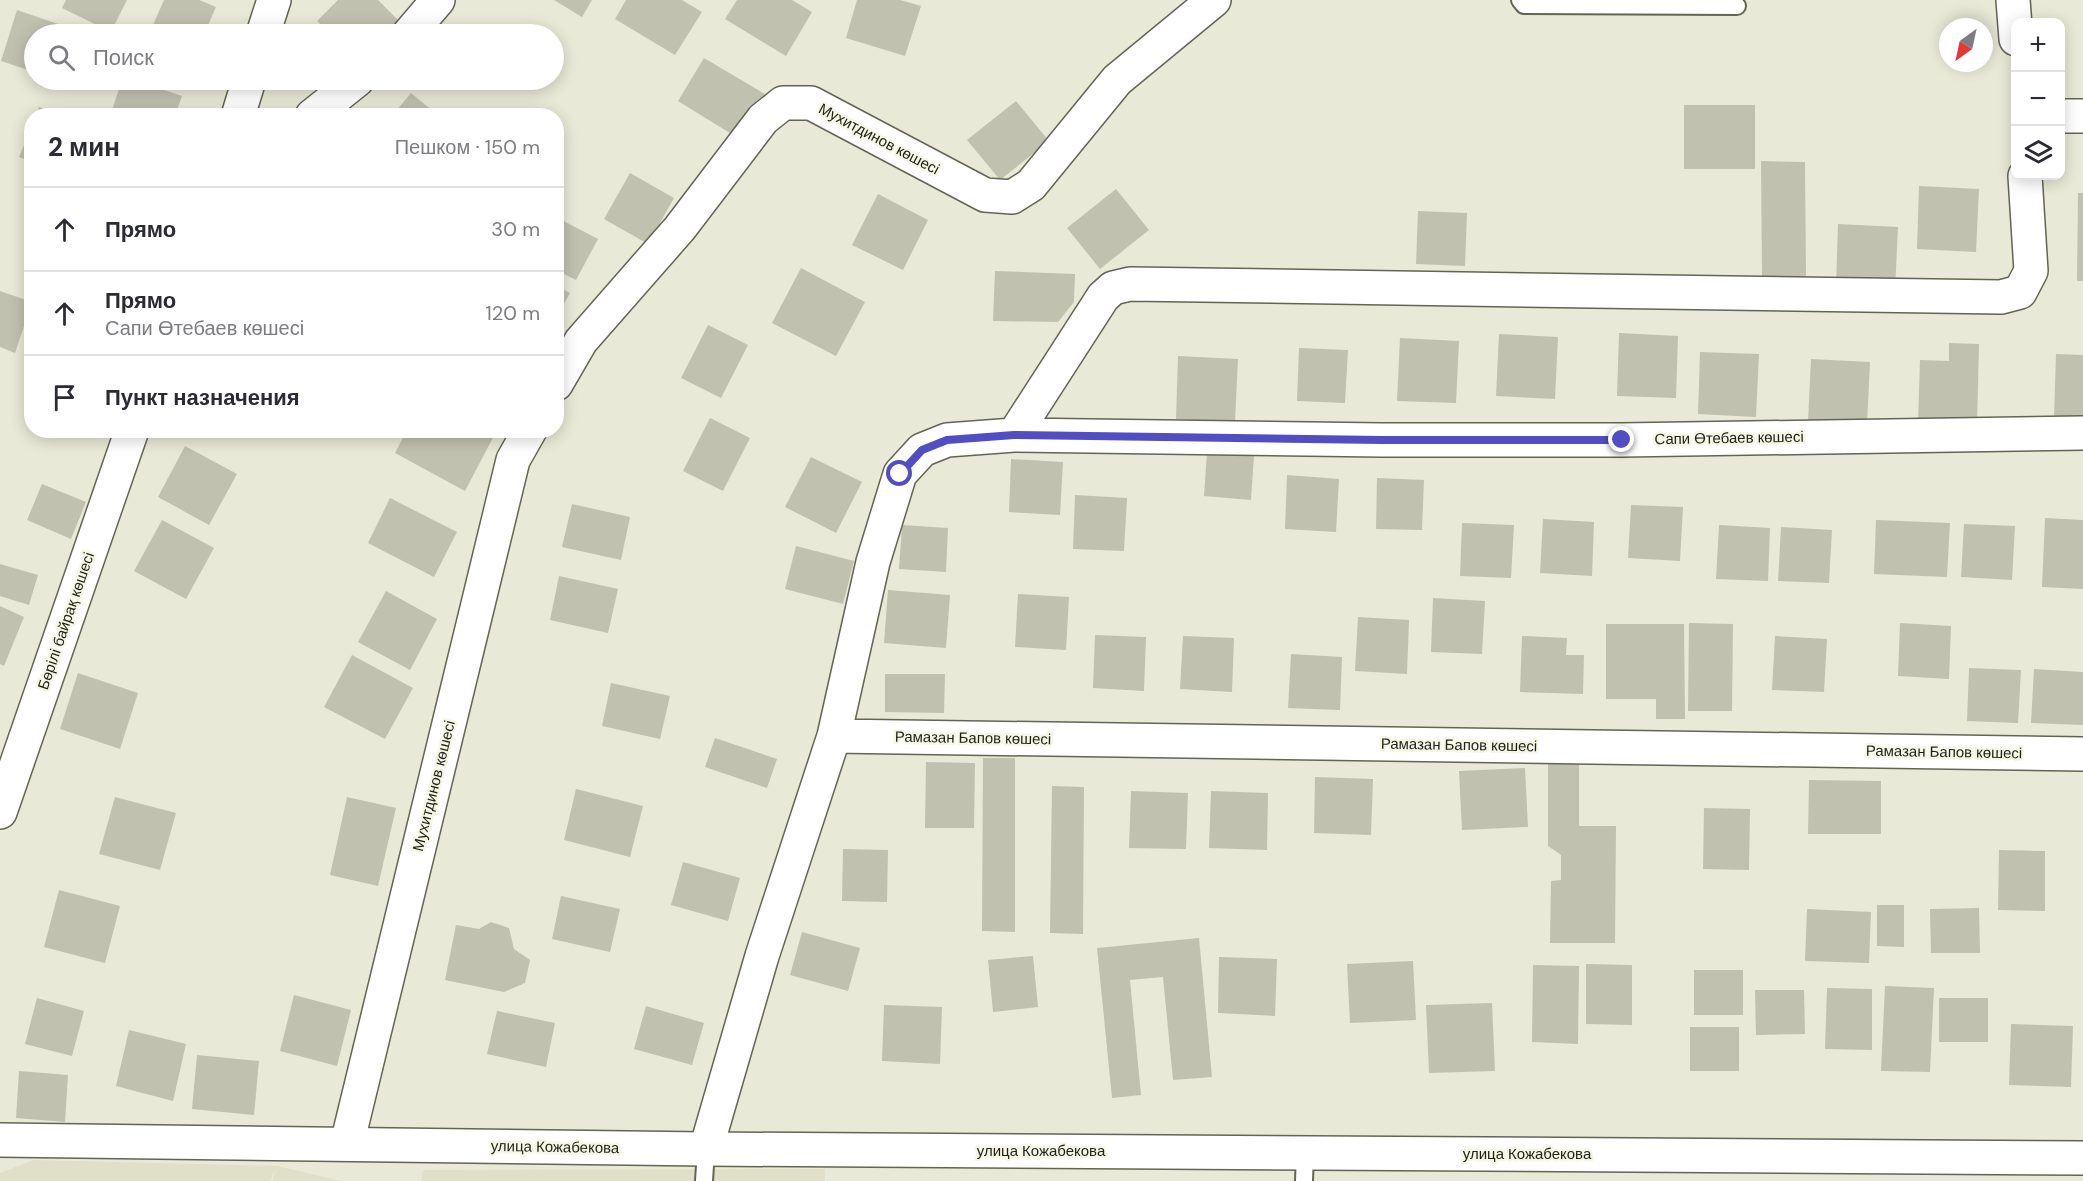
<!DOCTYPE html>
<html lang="ru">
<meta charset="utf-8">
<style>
:root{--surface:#fff;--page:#f7f7f7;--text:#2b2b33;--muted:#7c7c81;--line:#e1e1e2}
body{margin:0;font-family:"DM Sans",sans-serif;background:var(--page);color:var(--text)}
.controls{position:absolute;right:18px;top:18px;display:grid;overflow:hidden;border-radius:12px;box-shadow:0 3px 15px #0003}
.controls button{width:54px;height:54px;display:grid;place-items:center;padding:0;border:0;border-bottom:2px solid var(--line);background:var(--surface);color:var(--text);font:30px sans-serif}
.compass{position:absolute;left:1939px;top:18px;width:54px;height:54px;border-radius:50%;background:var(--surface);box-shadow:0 3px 15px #0003;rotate:213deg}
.stop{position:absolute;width:18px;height:18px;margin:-14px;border:4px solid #534dc4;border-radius:50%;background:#fff}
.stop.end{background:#534dc4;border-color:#fff;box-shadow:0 2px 6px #0008}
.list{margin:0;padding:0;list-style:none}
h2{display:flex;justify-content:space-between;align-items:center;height:78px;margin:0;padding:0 24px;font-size:26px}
h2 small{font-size:20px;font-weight:400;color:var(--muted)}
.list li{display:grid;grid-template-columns:39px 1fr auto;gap:18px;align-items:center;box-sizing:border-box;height:84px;padding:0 24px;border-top:2px solid var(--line)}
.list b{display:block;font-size:22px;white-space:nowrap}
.list p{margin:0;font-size:20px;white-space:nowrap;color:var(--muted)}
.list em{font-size:20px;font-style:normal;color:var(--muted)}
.icon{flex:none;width:33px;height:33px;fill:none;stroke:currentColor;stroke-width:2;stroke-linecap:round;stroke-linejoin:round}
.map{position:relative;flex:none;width:2083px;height:1181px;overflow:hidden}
.search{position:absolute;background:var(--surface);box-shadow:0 3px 15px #0003;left:24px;top:24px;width:540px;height:66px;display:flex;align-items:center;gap:15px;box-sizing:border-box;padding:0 21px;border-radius:33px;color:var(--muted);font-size:22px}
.panel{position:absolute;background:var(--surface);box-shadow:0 3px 15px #0003;left:24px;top:108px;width:540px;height:330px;border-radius:24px}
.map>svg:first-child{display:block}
.built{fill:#dfe0c7}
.building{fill:#c0c1af}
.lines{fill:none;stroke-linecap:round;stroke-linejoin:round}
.lane-casing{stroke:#646455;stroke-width:20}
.street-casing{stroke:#646455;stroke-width:36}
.secondary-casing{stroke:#646455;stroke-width:36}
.lane{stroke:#fff;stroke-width:16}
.street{stroke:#fff;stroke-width:33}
.secondary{stroke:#fff;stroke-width:33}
.route{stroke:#534dc4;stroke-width:8}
.labels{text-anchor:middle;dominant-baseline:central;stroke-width:5;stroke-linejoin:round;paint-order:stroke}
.street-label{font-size:15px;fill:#1f2019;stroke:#f6f7e4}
</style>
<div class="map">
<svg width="2083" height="1181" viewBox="0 0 2083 1181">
<rect width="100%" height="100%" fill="#e9e9d7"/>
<path class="built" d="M34,1160L277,1166L341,1181H273L275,1170L270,1181H0V1173Z
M825,1169V1181H421L423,1170Z"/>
<path class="building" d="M66,0H127L111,32L62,8Z
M164,0H199L216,7L204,34H149Z
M338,0H378L400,22L387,34H331L317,21Z
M554,0H592L582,17Z
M626,0H682L702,12L675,55L615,19Z
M737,0H792L812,12L786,56L725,19Z
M857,0H900L921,6L905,56L846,38Z
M17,10L76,30L75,34H34V72L1,61Z
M704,58L765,94L738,138L678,101Z
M122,80H135L182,96L175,116H110Z
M411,93L439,116H392Z
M1016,101L1049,141L1000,180L967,140Z
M1684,105H1755V169H1684Z
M39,107L60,115V116H36Z
M32,126V162L19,157Z
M1761,161L1805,162L1806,276H1762Z
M630,173L674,198L648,244L604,219Z
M1919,186L1979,189L1976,252L1917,249Z
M1116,189L1149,230L1100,269L1067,228Z
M2078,193H2083V281H2077Z
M878,194L928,220L903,270L852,245Z
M1418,211L1467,213L1465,266L1416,264Z
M556,217L598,239L576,280L556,270Z
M1838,224L1898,227L1895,290L1836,287Z
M801,268L865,302L836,356L772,323Z
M995,271L1075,274L1074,302L1058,322L993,321Z
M556,286L570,293L556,318Z
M0,291L32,302L15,353L0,347Z
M708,325L748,345L721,398L681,378Z
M1619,333L1678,336L1676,398L1617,396Z
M1499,334L1558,337L1555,399L1496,396Z
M1400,338L1459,341L1456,403L1397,401Z
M1949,343L1979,344L1977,425L1918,423L1920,360L1949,361Z
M1299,348L1348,350L1345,403L1297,401Z
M1700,352L1759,354L1756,417L1698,414Z
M2056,354L2083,355V419L2054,418Z
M1178,356L1238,359L1235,422L1176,419Z
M1811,359L1870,362L1867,424L1808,421Z
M710,418L750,438L723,491L683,471Z
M78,430H101L98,438Z
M407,430H497L465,491L395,453Z
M185,446L237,474L209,525L158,497Z
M1207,452L1254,456L1251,500L1204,496Z
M811,457L862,482L836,533L785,507Z
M1011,459L1063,462L1060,515L1009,512Z
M1287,475L1339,479L1336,532L1285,529Z
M1377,478L1424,480L1422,530L1376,529Z
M42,484L86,502L71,539L27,520Z
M1075,495L1127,498L1124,551L1073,549Z
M390,498L457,532L434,577L368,543Z
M572,504L630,517L621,560L562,547Z
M1631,505L1683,507L1680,561L1628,558Z
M2045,518L2083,520V589L2042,587Z
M1543,519L1594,522L1592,576L1540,573Z
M162,520L214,548L186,599L134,571Z
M1876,520L1950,523L1947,577L1874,574Z
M1462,523L1514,525L1511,578L1460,576Z
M1964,524L2015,526L2012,580L1961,577Z
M902,525L948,528L946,572L899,569Z
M1719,525L1770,528L1768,581L1716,579Z
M1781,527L1832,530L1829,583L1778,581Z
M796,546L854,561L843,604L785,589Z
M0,564L38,575L29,605L0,596Z
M559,576L618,589L608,633L550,620Z
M888,590L950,595L946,648L884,643Z
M386,591L437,619L410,670L358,642Z
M1018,594L1069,597L1066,650L1015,647Z
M1433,598L1485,601L1482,654L1431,652Z
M0,606L24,617L4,666L0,664Z
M1358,617L1409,620L1407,674L1355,671Z
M1689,623L1733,624L1732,711H1688Z
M1900,623L1951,626L1949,679L1898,676Z
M1606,624H1684L1685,719H1656V699H1606Z
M1095,635L1146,637L1144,691L1093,688Z
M1183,636L1234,638L1232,692L1180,689Z
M1522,636L1567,638L1566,655H1584L1583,694L1520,692Z
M1775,636L1827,639L1824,692L1772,690Z
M1291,654L1342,657L1340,710L1288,708Z
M352,655L413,688L385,739L324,707Z
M1969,668L2021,670L2018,723L1967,721Z
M2034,669L2083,672V725L2031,723Z
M78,673L138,693L120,749L60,729Z
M885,674H945L944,713L885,712Z
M611,683L670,696L660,739L602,726Z
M715,738L777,759L767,788L705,767Z
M983,758H1015V932L982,931Z
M1548,761H1579V826H1616L1615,943H1550L1551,881L1561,880V855L1548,846Z
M926,762L975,763L974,828H925Z
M1525,768L1528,827L1462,830L1459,771Z
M1315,777L1373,779L1371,835L1314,833Z
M1809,780L1881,781V834H1808Z
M1052,786L1084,787L1083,934L1050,933Z
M576,789L643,806L630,857L564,840Z
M1131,791L1188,793L1186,849L1129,848Z
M1211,791L1268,793L1267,850L1209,848Z
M115,797L176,813L160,870L99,854Z
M347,797L396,808L378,886L330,875Z
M1704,808L1750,809L1749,870L1703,869Z
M843,849L888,850L887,902L842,901Z
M1999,850L2045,851V911L1998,910Z
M683,862L740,878L728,921L671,905Z
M59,890L120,906L105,963L44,947Z
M561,896L620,909L610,952L552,939Z
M1877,905H1904V947L1877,946Z
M1979,908L1980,953H1931L1930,909Z
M1807,909L1871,912L1869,963L1805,961Z
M491,922L509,928L514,949L530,960L525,983L504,992L445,980L456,925L479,929Z
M802,932L860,948L848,991L790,975Z
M1199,938L1212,1077L1173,1080L1163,977L1130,980L1141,1095L1112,1098L1097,948Z
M1033,956L1038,1007L993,1012L988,960Z
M1219,957L1277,959L1275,1016L1218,1013Z
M1413,961L1416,1020L1350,1023L1347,964Z
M1586,964L1632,965V1025L1586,1024Z
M1533,965L1579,966L1578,1044L1532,1042Z
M1694,970H1743V1015H1694Z
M1885,986L1934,988L1930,1072L1881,1071Z
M1827,988L1872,989V1050L1825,1049Z
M1755,990H1804L1805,1034L1756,1035Z
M294,995L351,1010L337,1066L280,1051Z
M37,998L84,1011L72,1056L25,1044Z
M1939,998H1988V1042H1939Z
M1492,1003L1495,1071L1429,1073L1426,1005Z
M884,1005L942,1007L940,1064L882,1061Z
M646,1006L704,1023L692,1065L634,1049Z
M497,1011L555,1023L546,1067L487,1054Z
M2011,1024L2073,1026L2071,1087L2009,1085Z
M1690,1027H1739V1071H1690Z
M129,1030L186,1044L173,1101L116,1086Z
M197,1055L259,1061L254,1115L192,1109Z
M19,1071L68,1075L65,1122L16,1118Z"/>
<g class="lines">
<g class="lane-casing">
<path id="lane" d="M1520,0L1524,5L1737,6
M704,1181L706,1149
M1304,1181L1305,1153"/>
</g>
<g class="street-casing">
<path id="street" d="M2013,0L2016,39
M263,34L274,0
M409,34L438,0
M238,116L249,80
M312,116L357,80
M2060,116H2083
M556,384L581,341L680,228L763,119L783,103H811L985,195L1012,197L1031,185L1117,80L1214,0
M1014,435L1382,440H1622L2083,433
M834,736L2083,754
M0,812L132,430
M347,1144L513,460L530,430
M706,1149L762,956L834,736L873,562L900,474L922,450L947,440L1014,435L1103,297L1113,288L1130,284L2001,297L2020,292L2031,271L2025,176"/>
</g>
<g class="secondary-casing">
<path id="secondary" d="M0,1140L706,1149L2083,1158"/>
</g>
<use href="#lane" class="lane"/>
<use href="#street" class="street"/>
<use href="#secondary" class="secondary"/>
</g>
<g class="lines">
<path class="route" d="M900,474L922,450L947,440L1014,435L1382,440H1622"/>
</g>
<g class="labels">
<g class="street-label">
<text transform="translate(879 139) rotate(28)">Мухитдинов көшесі</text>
<text transform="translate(1729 438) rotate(-1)">Сапи Өтебаев көшесі</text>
<text transform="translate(66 621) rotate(-71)">Бөрілі байрақ көшесі</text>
<text transform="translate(973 738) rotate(1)">Рамазан Бапов көшесі</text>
<text transform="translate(1459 745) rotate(1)">Рамазан Бапов көшесі</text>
<text transform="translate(1944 752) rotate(1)">Рамазан Бапов көшесі</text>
<text transform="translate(434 786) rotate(-76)">Мухитдинов көшесі</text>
<text transform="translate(555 1147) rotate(1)">улица Кожабекова</text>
<text x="1041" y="1151">улица Кожабекова</text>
<text x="1527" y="1154">улица Кожабекова</text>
</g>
</g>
</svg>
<div class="controls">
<button>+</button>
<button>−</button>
<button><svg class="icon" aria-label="layers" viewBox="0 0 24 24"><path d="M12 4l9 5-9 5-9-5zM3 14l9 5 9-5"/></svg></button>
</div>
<svg class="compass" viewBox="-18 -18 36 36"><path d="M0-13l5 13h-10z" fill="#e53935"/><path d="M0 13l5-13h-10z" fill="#7c7c81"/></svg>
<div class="stop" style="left:900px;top:474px"></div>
<div class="stop end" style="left:1622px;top:440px"></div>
<div class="search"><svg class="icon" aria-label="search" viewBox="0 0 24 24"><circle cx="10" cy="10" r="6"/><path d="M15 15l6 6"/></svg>Поиск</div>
<section class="panel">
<h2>2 мин<small>Пешком · 150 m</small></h2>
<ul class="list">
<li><svg class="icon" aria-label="ahead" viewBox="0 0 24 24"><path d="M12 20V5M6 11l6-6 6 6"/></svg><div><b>Прямо</b></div><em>30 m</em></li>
<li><svg class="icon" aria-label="ahead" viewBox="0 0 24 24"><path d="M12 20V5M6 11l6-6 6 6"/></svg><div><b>Прямо</b><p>Сапи Өтебаев көшесі</p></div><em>120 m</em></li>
<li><svg class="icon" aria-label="arrive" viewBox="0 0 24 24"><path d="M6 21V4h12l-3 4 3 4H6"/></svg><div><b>Пункт назначения</b></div></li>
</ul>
</section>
</div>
